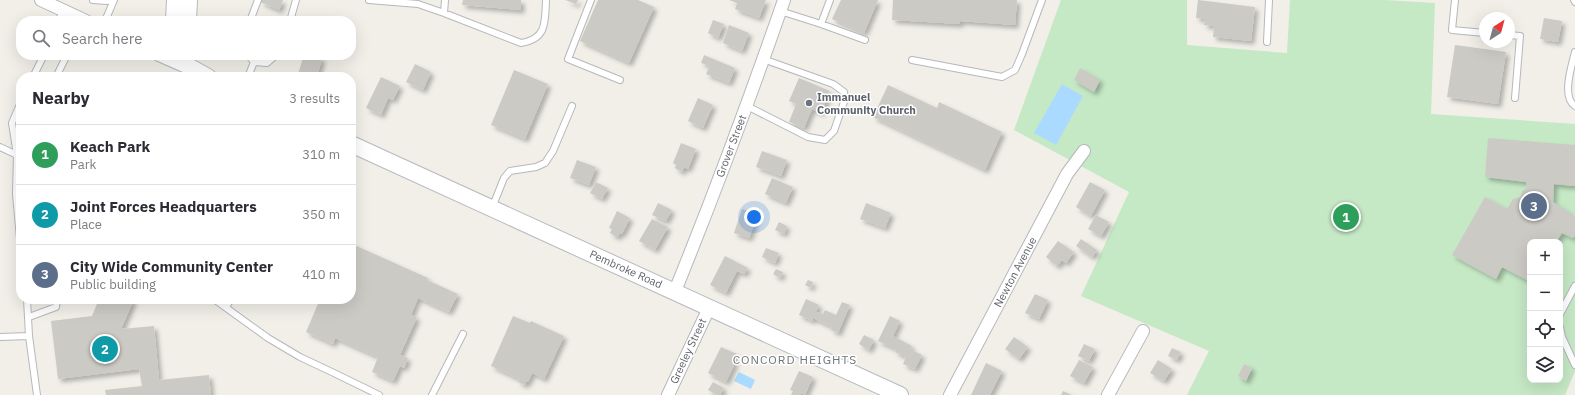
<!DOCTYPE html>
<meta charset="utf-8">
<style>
:root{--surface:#fff;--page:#f7f7f7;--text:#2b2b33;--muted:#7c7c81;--line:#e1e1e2;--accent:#0b8043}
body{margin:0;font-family:"IBM Plex Sans",sans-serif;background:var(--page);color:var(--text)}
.controls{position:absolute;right:12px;bottom:12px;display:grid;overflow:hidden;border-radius:8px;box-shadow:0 4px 16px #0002}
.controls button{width:36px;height:36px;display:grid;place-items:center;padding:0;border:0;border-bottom:1px solid var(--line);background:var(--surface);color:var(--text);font:20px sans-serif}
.compass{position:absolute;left:1479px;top:12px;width:36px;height:36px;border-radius:50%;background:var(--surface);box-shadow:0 4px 16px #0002;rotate:36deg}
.you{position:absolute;left:754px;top:217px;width:14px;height:14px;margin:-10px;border:3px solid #fff;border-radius:50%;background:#1a73e8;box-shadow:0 0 0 6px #1a73e833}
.badge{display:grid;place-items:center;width:26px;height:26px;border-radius:50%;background:var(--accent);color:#fff;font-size:13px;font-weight:700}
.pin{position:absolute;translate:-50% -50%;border:2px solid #fff;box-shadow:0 1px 4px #0006}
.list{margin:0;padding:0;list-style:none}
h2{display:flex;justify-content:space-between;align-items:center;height:52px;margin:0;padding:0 16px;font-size:17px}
h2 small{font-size:13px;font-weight:400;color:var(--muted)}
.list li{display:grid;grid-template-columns:26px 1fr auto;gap:12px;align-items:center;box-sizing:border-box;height:60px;padding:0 16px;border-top:1px solid var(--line)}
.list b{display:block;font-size:15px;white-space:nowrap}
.list p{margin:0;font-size:13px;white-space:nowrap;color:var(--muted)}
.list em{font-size:13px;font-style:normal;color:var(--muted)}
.icon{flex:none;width:22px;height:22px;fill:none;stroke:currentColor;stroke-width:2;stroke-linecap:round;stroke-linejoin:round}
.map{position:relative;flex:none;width:1575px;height:395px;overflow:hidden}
.search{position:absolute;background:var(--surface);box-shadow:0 4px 16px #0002;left:16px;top:16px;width:340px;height:44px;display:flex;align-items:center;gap:10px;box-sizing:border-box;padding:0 14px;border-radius:16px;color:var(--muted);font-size:15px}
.panel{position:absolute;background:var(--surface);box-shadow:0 4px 16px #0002;left:16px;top:72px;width:340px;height:232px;border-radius:16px}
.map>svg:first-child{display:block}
.green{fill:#c5e8c5;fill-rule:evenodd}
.water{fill:#aadaff}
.building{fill:#cccac5;filter:url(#shadow)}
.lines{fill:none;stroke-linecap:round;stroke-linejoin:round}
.lane-casing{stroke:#b5b8bc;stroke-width:8}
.street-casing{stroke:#b5b8bc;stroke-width:14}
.secondary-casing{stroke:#b6babf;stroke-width:18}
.lane{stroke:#fff;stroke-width:6}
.street{stroke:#fff;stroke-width:12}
.secondary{stroke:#fff;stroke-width:16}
.worship-dot{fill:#6b7280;stroke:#fff;stroke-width:1.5}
.labels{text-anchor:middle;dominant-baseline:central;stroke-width:3;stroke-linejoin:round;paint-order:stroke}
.worship-label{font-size:11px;font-weight:bold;fill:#5b616d;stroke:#fff;text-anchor:start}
.street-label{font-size:11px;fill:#5f6368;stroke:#fff}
.neighbourhood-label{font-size:12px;letter-spacing:1px;fill:#70757a;stroke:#fff}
</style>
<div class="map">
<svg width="1575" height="395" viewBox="0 0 1575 395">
<defs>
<filter id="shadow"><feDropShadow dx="3.5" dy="3.5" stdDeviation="2" flood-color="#0004"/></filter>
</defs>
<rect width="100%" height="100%" fill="#f1efe8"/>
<path class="green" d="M1061,0H1187V45L1287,53L1290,0H1384L1435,3L1431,114L1575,124V371L1565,395H1187L1209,351L1081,296L1129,192L1014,130ZM1530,242H1560V380H1530Z"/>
<path class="water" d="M1062,84L1083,96L1056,145L1034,133Z
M739,372L755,380L751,389L734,381Z"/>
<path class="building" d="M261,0H283L279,10L260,2Z
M463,0H521V10L462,5Z
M565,0H578L576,4Z
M598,0H638L654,7L629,63L580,41Z
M729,0H766L759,18L735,9L737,3Z
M841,0H878L864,33L832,19Z
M893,0H1017L1015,25L960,21V24L892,20Z
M1198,0L1255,7L1251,41L1213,37L1214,26L1204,25L1205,19L1196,18Z
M1544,18L1562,21L1558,42L1540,39Z
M713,20L724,24L718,38L708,33Z
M729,25L749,33L742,51L723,43Z
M1455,45L1506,52L1498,104L1447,97Z
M304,55H311L322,58L317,77H297Z
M704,55L735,68L729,83L706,74L710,66L701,63Z
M415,64L431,72L423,90L406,82Z
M1080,68L1100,80L1094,92L1074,80Z
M514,70L548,84L525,139L491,125Z
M381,77L400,86L393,100L388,98L381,115L366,108Z
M799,78L830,91L821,113L812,109L804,128L789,122L796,104L789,101Z
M888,85L937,108L939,102L1002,132L985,170L873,117Z
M698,98L713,105L703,128L688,121Z
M1488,138L1575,145V186L1554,184L1553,202L1575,216V236L1573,238L1562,233L1556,242H1530V275L1527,280L1502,267L1496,279L1452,255L1485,197L1507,209L1513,199L1521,197L1522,191L1527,188L1526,182L1485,177Z
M681,143L696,149L688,169L684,167L682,172L675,168L676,165L673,163Z
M762,151L787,160L781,176L756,167Z
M577,160L596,167L589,185L570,178Z
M772,178L793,187L786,203L765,194Z
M596,182L608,188L602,199L590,193Z
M1090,182L1105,190L1091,216L1076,207Z
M658,203L672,210L666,221L652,215Z
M866,203L891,213L885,228L860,219Z
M742,209L758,214L749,238L734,233Z
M617,211L630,218L622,234L620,233L617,237L610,233L612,229L609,228Z
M1096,215L1109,222L1101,236L1088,229Z
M652,219L668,227L655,250L639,241Z
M779,222L787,226L784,234L775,230Z
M1081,239L1097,250L1092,257L1076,246Z
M1058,241L1074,252L1066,263L1062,260L1057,266L1046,257Z
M352,244L428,278L427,280L458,294L449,312L418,298L411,315L417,317L400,355L408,358L404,368L400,366L393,381L372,372L378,357L335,338L333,344L306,332L320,299H351V246Z
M766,248L779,253L775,263L762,257Z
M725,256L748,268L744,274L737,271L726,293L710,285Z
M776,269L783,272L780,278L773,274Z
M808,280L813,282L811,288L805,285Z
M1035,294L1048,300L1039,319L1025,313Z
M99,299H134L121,329L154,326L159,380L209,375L211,395H106L105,390L142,386L139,369L58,379L51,321L92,316Z
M806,299L819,305L816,312L823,314L825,310L836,315L842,302L850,305L838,333L831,330L832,327L813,318L812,321L799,315Z
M513,316L530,323L531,321L564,336L544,379L532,373L528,382H526L525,385L518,382L519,379L491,366Z
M890,316L900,321L893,336L912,346L910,349L922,355L915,369L903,364L906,357L895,352L896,349L878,341Z
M864,335L874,340L869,350L859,344Z
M1014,337L1028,347L1019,359L1005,349Z
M1084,344L1095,349L1089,361L1078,356Z
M721,347L737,354L733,362L735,363L726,382L708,373Z
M1172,348L1181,352L1177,360L1168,356Z
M1079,360L1093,367L1084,383L1070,376Z
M1158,360L1172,369L1164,381L1150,373Z
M986,363L1002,371L990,395H971Z
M1244,364L1252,368L1246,381L1238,376Z
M799,371L813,377L805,395L801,393L800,395H791L793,391L790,390Z
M713,382L724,388L720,395H717L708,390Z
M1063,391L1072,395H1061Z"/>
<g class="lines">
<g class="lane-casing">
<path id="lane" d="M93,0L107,1L110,0
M369,0L418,4L444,13L445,0
M591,0L568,59L620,80
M1455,0L1452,30L1485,33
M1574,0L1575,2
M780,11L821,24L830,0
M444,13L521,43C547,39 545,22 546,0
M59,21L63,10
M105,21L114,0
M250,21L258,0
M290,21L296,0
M821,24L865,40
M1509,35L1520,36L1515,98
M1267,42L1269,0
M1575,52C1572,65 1561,97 1575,106
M248,55L254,62L267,63L276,55
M912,60L1002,77L1015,70L1022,54L1042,0
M33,77L44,55
M56,77L67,55
M248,77L254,62
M21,102L12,123L17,155L16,194L21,250
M747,106L808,137L825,140L834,131L845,99L844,92L833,84L763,59
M0,147L17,155
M492,208L504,178L510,171L536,167L545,163L553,151L572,106
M27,299L29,336L37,395
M214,299L268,338L300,357L334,373L379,395
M226,307L231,299
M1560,314L1575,286
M29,317L56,307L57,299
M1560,327L1562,337L1575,365
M0,337L29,336
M432,395L463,334"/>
</g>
<g class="street-casing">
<path id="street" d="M41,0L86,21
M159,55L191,69
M675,291C714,195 750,98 784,0
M668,395L709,308
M950,395L1067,174L1084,151
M1108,395L1143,331"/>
</g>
<g class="secondary-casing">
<path id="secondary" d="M174,21L175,0
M188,21L189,0
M180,55L190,67L208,77
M351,144L900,395"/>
</g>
<use href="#lane" class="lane"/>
<use href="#street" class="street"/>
<use href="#secondary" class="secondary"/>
</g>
<circle class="worship-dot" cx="809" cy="103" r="4"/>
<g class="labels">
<g class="worship-label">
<text x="817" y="97">Immanuel<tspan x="817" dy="13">Community Church</tspan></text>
</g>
<g class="street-label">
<text transform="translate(731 146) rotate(-69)">Grover Street</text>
<text transform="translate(626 269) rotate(24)">Pembroke Road</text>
<text transform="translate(1015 272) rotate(-62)">Newton Avenue</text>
<text transform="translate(688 351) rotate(-65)">Greeley Street</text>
</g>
<g class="neighbourhood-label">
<text x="795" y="359">CONCORD HEIGHTS</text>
</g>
</g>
</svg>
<div class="controls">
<button>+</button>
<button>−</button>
<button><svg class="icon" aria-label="locate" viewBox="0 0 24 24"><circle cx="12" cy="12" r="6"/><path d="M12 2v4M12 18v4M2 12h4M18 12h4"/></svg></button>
<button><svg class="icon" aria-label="layers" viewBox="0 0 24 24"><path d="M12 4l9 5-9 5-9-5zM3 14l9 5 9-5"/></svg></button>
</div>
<svg class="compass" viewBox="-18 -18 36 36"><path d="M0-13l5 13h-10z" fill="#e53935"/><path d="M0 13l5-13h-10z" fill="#7c7c81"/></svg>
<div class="you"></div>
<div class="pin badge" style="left:1346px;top:217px;background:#2e9e5b">1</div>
<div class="pin badge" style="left:105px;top:349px;background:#0f9aa8">2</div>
<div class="pin badge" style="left:1534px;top:206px;background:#5c6f8a">3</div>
<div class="search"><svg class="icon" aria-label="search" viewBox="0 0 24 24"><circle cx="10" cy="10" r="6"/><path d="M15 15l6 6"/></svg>Search here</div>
<section class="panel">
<h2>Nearby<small>3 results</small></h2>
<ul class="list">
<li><span class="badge" style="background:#2e9e5b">1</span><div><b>Keach Park</b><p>Park</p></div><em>310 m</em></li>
<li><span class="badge" style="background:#0f9aa8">2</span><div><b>Joint Forces Headquarters</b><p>Place</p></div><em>350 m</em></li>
<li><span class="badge" style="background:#5c6f8a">3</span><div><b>City Wide Community Center</b><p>Public building</p></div><em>410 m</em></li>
</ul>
</section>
</div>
